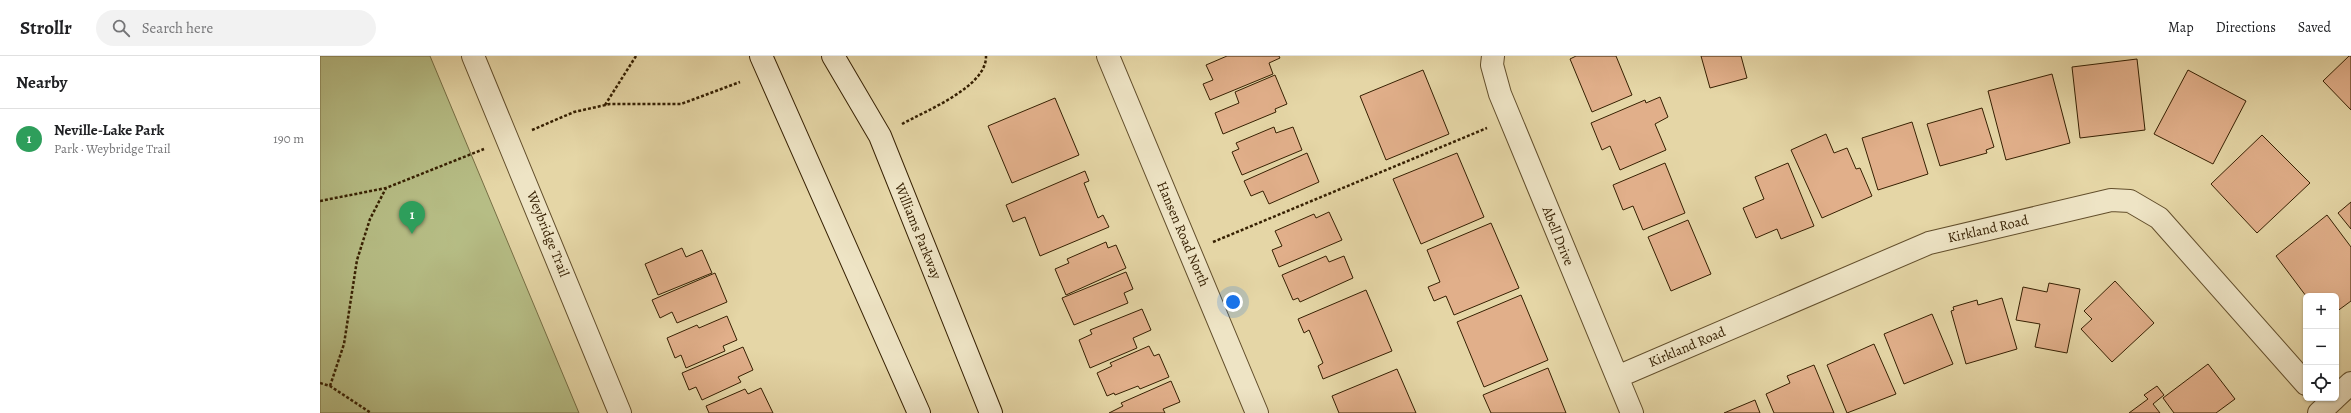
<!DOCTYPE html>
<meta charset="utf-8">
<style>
:root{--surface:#fff;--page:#f2f2f2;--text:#202124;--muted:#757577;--line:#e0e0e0;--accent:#0f766e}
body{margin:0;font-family:Alegreya,serif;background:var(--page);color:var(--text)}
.controls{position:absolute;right:12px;bottom:12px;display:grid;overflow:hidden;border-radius:6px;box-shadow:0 1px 3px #0004}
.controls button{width:36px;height:36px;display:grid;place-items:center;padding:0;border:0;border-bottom:1px solid var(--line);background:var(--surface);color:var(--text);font:20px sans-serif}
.you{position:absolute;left:913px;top:246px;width:14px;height:14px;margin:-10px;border:3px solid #fff;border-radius:50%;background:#1a73e8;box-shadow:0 0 0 6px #1a73e833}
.badge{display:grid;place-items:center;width:26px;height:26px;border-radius:50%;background:var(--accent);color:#fff;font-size:13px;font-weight:700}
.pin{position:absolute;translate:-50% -33px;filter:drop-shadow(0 1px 2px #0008)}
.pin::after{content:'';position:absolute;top:21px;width:14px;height:12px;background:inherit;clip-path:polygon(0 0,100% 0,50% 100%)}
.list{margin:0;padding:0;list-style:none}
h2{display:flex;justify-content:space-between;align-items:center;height:52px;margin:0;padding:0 16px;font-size:17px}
h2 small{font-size:13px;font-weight:400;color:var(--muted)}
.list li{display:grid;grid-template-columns:26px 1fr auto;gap:12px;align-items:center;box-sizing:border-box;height:60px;padding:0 16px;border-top:1px solid var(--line)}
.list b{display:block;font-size:15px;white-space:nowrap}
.list p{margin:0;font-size:13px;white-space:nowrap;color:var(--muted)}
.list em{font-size:13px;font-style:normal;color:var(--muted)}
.icon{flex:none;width:22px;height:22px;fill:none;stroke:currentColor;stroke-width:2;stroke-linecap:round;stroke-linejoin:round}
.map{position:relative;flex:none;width:2031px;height:357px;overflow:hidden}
header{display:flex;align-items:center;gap:24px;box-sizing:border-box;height:56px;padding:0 20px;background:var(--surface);border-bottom:1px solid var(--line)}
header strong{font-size:19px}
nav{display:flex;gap:22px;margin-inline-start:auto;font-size:14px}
.search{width:280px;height:36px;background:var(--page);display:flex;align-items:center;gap:10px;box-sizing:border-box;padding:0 14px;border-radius:22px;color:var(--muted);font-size:15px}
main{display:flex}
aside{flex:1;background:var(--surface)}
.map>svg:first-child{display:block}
.green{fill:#b6bd85;stroke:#766e44}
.building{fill:#e1af8a;stroke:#362002}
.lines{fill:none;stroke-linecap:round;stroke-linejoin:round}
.minor-casing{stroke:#624e2b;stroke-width:24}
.secondary-casing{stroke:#362002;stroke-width:24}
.path{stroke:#362002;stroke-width:2.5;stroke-dasharray:3 2;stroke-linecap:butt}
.minor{stroke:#eee4c5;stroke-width:22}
.secondary{stroke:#eee4c5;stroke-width:22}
.labels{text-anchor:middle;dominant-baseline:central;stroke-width:3.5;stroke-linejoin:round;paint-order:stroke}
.street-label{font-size:14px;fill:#362002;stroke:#eee4c5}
</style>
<header>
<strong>Strollr</strong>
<div class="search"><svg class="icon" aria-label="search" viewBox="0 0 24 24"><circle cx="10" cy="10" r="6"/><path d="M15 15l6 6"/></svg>Search here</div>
<nav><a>Map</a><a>Directions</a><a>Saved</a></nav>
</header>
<main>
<aside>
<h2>Nearby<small></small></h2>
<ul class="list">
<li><span class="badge" style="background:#2e9e5b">1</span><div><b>Neville-Lake Park</b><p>Park · Weybridge Trail</p></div><em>190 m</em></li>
</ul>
</aside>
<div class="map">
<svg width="2031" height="357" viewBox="0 0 2031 357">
<rect width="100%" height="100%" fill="#e5d6a6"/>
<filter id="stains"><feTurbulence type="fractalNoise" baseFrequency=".005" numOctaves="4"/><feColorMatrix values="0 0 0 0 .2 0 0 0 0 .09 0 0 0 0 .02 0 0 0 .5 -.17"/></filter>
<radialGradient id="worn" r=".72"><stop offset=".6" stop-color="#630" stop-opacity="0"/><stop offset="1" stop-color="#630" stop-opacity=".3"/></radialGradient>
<path class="green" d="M0,0H110L259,357H0Z"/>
<path class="building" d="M907,0H959L960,2L949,7L953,18L890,44L883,28L893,24L886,9Z
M1256,0H1296L1312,39L1272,56L1250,3Z
M1381,0H1421L1427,22L1390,32Z
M2029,0H2031V54L2003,25Z
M1817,3L1825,74L1760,82L1752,11Z
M1103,14L1129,78L1066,104L1040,40Z
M1868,14L1926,45L1893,108L1834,78Z
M1732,18L1750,87L1686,104L1668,35Z
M955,19L967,48L955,53L956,56L903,78L895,57L919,47L915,36Z
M1340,41L1348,61L1335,68L1346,94L1300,114L1290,90L1282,94L1271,67L1325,44L1326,47Z
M735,42L759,99L692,127L668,70Z
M1662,52L1674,91L1666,94L1667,97L1620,110L1607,68Z
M1592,66L1608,118L1558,134L1542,82Z
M954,71L956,77L973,71L982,94L922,119L912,96L919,93L916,87Z
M1506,78L1514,97L1527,92L1536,113L1540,112L1552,140L1502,162L1471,94Z
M1942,79L1990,127L1937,177L1891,128Z
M987,97L999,126L949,148L943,135L931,140L924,125Z
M1137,97L1164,161L1101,188L1073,123Z
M1345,107L1365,157L1323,174L1313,150L1303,154L1293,129Z
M1468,107L1494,170L1461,183L1457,173L1436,182L1423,152L1444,143L1435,121Z
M765,115L769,125L764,127L778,162L783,159L789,171L720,200L705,161L693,166L686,149Z
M2031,146V173L2018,157Z
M1009,156L1022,184L959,211L952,194L962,190L955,175L994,158L996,162Z
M2007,159L2031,191V245L2016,256V240H1986L1956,200Z
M1368,164L1391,218L1351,235L1328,181Z
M1171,167L1199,232L1134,259L1126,240L1114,245L1108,231L1120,226L1107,194Z
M786,186L788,192L796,189L806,212L746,239L735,213L749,207L747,203Z
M362,192L366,201L382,194L392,217L338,239L325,208Z
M1006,200L1009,206L1024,200L1033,222L980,246L978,242L973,244L962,219Z
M806,216L813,233L804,237L808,247L754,269L742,242Z
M395,217L407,246L357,267L352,256L340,262L332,244Z
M1795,225L1834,267L1792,306L1761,273L1772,263L1764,255Z
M1729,227L1760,233L1747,297L1715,291L1720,268L1696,264L1703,231L1727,236Z
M1046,234L1072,295L1003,323L998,310L1003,307L989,274L984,277L978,263Z
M1201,239L1228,304L1164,331L1137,266Z
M1682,242L1697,293L1646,308L1631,255L1634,254L1633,251L1657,244L1658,249Z
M822,253L831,274L813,282L817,292L770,312L759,284L772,278L770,274Z
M1612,258L1633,308L1584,328L1564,278Z
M407,260L417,284L403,290L405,295L366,312L361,299L355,302L347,282L377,269L379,272Z
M1554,288L1576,338L1527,357L1507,309Z
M829,290L834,300L839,298L849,321L820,333L818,330L795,339L794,337L787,340L777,317L792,310L790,307Z
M423,291L433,314L418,321L421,326L382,344L376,331L369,334L362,317Z
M1888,308L1915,343L1896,357H1854L1843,342Z
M1494,309L1514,357H1454L1446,338L1470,327L1467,320Z
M1228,312L1246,357H1171L1163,339Z
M1077,313L1096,357H1019L1012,340Z
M851,325L860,346L843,353L845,357H789L803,350L801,347Z
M1837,330L1844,339L1833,348L1840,357H1809L1828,343L1824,339Z
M441,332L453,357H389L386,350L425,333L428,338Z
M1435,344L1440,357H1404Z"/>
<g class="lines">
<g class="minor-casing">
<path id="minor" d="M153,0L300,357
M788,0L937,357
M1173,0L1172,9L1180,38L1312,357
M1297,321L1609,187L1791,144L1810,145L1839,162L1986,328
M2016,341L2031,327
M1999,357L2015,342"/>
</g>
<g class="secondary-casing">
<path id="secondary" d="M441,0L599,357
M513,0L560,80L671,357"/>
</g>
<path class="path" d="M285,49L316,0
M582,68C605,55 667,31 666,0
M212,74L254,56L290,48H361L420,26
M0,145L66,132L164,93
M893,186L1167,72
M0,327L10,330L51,357
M10,330L24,288L37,204L50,163L66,132"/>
<use href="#minor" class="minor"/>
<use href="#secondary" class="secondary"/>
</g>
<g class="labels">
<g class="street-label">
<text transform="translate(1668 173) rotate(-13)">Kirkland Road</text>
<text transform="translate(598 175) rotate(68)">Williams Parkway</text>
<text transform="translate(228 178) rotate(68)">Weybridge Trail</text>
<text transform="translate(863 178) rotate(67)">Hansen Road North</text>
<text transform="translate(1238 180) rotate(68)">Abell Drive</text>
<text transform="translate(1367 291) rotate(-23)">Kirkland Road</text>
</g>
</g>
<rect width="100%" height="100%" filter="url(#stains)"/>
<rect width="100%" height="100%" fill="url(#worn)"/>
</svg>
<div class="controls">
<button>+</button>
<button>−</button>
<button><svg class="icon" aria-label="locate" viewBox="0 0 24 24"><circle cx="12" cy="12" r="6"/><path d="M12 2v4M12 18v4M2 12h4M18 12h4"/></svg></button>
</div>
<div class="you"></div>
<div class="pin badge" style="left:92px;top:178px;background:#2e9e5b">1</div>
</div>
</main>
